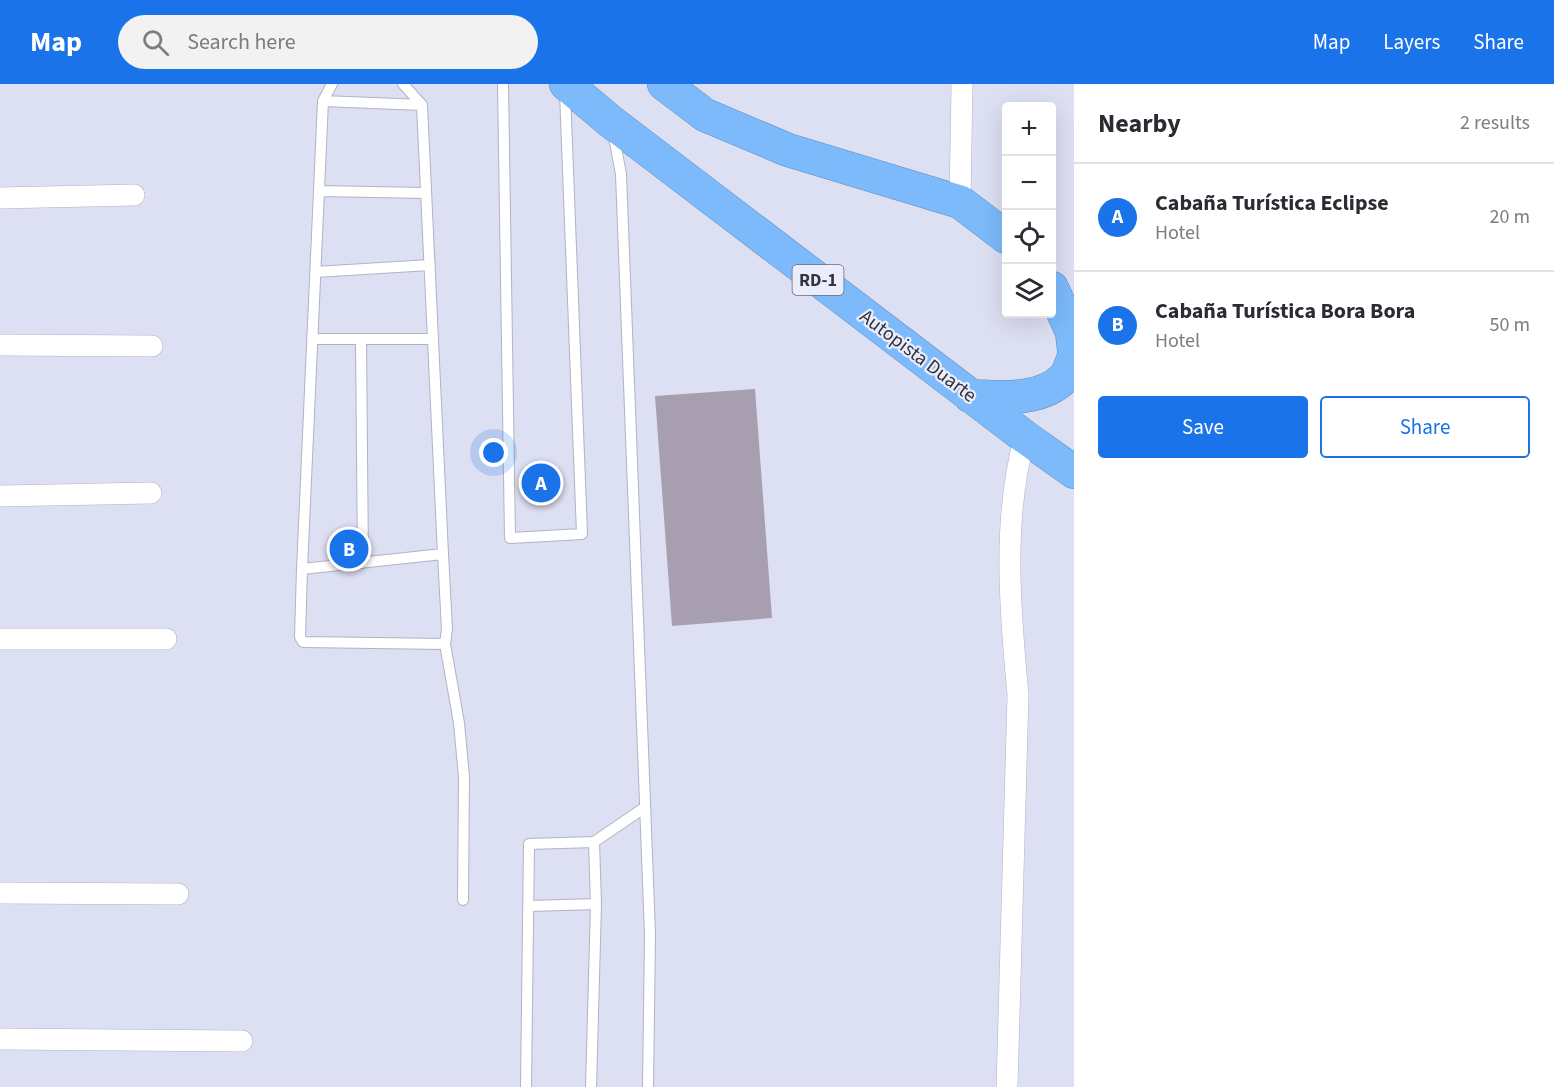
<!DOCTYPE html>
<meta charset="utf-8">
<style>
:root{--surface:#fff;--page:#f2f2f3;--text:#2b2b33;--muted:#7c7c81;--line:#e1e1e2;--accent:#1a73e8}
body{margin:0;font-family:"Source Sans 3",sans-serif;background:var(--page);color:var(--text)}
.controls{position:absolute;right:18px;top:18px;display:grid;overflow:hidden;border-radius:6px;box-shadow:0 6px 24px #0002}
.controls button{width:54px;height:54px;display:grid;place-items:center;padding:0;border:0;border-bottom:2px solid var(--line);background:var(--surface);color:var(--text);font:30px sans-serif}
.you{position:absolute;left:494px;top:369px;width:21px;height:21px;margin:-15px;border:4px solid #fff;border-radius:50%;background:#1a73e8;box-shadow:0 0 0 9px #1a73e833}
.badge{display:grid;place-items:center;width:39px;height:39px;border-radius:50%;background:var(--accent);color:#fff;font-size:20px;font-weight:700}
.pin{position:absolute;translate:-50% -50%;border:3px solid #fff;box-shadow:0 2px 6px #0006}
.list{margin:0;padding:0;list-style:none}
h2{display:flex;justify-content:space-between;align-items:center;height:78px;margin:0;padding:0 24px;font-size:26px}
h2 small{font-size:20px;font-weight:400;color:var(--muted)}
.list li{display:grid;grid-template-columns:39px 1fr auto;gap:18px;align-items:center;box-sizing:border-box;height:108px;padding:0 24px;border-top:2px solid var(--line)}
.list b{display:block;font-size:22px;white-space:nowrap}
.list p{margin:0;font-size:20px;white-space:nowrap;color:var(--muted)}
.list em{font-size:20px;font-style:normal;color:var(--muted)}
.actions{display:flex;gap:12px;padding:18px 24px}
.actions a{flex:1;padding:14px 0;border:2px solid var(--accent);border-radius:6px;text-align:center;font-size:21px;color:var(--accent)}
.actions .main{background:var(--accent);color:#fff}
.icon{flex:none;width:33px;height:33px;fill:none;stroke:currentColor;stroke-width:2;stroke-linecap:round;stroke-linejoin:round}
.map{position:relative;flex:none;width:1074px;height:1003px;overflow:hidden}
header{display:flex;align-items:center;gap:36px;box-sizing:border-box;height:84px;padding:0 30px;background:var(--accent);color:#fff}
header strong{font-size:28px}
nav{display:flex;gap:33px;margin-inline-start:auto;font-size:21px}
.search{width:420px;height:54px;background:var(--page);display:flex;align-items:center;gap:15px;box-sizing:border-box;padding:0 21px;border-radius:33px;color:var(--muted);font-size:22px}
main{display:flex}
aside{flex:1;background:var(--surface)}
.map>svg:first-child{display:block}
.building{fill:#a79faf}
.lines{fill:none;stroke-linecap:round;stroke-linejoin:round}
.service-casing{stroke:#b1b3c5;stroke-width:12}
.minor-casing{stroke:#b1b3c5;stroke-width:22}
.motorway-casing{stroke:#638bb8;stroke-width:34}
.service{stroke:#fff;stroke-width:10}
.minor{stroke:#fff;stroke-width:21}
.motorway{stroke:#7cbafb;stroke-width:33}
.labels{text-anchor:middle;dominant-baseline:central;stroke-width:4.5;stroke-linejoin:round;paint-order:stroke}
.shield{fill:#ebedfc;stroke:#6b6c76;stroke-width:1.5}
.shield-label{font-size:18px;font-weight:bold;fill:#34353c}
.street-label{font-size:20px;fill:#34353c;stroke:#ebedfc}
</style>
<header>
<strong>Map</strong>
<div class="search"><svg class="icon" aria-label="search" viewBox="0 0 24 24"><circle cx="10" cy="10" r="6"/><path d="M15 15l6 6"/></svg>Search here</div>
<nav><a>Map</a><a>Layers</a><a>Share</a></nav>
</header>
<main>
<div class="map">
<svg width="1074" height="1003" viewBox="0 0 1074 1003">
<rect width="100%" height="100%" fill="#dddff2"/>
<path class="building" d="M755,305L772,534L672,542L655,312Z"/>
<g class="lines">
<g class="service-casing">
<path id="service" d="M403,0L422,21L443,470L302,485L323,17L422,21
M503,0L510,454L582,450L565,8
M323,17L332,0
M613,48L621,90L650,850L648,1003
M319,107L426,109
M315,188L430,181
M312,255H433
M361,255L363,479
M302,485L300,553L303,558L445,560L447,545L443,470
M445,560L459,639L464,693L463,816
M530,822L596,820
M526,1003L529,760L594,758L644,724
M591,1003L596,820L594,758"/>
</g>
<g class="minor-casing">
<path id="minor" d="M0,114L134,111
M960,118L962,0
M0,261L152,262
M0,412L151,409
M0,555H166
M0,809L178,810
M0,955L242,957
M1007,1003L1018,611C1010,527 1002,434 1025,353"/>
</g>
<g class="motorway-casing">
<path id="motorway" d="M566,0L610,37L1025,353L1074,388
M664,0L705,31L788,66L960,118L1006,153
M1052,204L1072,248L1074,266
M970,312C1001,313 1040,318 1064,294C1069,289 1071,279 1074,273"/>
</g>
<use href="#service" class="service"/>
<use href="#minor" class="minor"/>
<use href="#motorway" class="motorway"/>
</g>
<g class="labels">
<rect class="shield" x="792.5" y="181" width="51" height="30" rx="4.5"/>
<g class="shield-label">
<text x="818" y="196">RD-1</text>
</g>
<g class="street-label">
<text transform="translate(918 272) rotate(37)">Autopista Duarte</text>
</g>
</g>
</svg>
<div class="controls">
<button>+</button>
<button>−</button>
<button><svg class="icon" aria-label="locate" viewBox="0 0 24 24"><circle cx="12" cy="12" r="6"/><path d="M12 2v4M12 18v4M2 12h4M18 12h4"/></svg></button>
<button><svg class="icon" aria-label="layers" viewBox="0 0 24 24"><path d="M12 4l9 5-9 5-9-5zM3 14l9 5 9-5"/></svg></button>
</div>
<div class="you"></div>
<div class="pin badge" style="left:541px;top:399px">A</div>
<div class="pin badge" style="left:349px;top:465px">B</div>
</div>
<aside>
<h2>Nearby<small>2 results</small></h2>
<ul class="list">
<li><span class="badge">A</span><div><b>Cabaña Turística Eclipse</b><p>Hotel</p></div><em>20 m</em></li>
<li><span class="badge">B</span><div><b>Cabaña Turística Bora Bora</b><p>Hotel</p></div><em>50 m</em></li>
</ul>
<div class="actions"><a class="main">Save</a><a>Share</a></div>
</aside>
</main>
